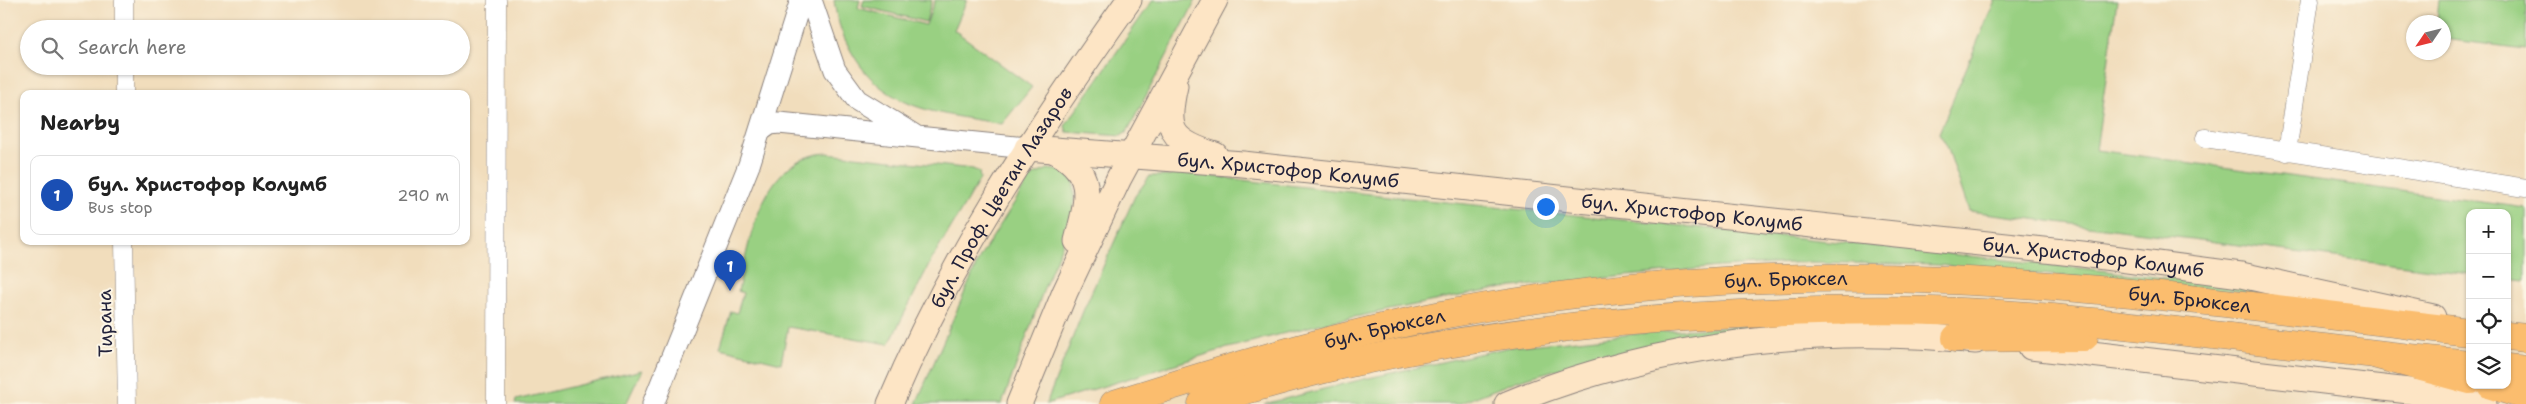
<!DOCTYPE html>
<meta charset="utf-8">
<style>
:root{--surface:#fff;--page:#f6f6f6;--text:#222;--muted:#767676;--line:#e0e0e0;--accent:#c8321e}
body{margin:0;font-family:"Shantell Sans",sans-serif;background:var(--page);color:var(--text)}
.controls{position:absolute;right:15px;bottom:15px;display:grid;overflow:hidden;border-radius:10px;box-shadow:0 1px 4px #0004}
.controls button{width:45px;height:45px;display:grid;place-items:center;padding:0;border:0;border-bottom:1px solid var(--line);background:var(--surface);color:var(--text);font:25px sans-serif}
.compass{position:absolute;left:2406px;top:15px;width:45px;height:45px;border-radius:50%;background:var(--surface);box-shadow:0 1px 4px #0004;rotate:235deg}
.you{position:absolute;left:1545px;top:206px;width:18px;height:18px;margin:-12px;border:4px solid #fff;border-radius:50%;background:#1a73e8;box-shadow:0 0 0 8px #1a73e833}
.badge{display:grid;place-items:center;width:32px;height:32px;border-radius:50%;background:var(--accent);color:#fff;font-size:16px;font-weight:700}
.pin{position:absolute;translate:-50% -41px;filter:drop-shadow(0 1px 2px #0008)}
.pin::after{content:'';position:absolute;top:26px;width:18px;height:15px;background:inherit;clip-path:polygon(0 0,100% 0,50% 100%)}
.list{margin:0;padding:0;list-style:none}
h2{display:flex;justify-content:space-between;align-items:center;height:65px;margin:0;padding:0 20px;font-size:21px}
h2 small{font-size:16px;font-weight:400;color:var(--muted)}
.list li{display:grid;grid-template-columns:32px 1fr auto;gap:15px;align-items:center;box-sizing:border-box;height:80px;margin:0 10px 10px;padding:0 10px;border:1px solid var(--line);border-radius:10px}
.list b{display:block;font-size:19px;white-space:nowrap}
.list p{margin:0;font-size:16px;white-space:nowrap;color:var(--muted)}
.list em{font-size:16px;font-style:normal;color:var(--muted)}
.icon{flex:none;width:28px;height:28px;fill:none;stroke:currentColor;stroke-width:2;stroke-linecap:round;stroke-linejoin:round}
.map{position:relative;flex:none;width:2526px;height:404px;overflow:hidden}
.search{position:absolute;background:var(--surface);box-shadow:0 1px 4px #0004;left:20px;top:20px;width:450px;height:55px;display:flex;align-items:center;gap:12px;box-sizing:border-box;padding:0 18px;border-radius:28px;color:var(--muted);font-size:19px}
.panel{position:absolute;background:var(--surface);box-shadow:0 1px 4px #0004;left:20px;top:90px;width:450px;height:155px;border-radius:10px}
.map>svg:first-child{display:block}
.grass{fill:#99d082;stroke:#5e795e}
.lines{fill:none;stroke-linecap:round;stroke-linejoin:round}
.minor-casing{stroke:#8a807c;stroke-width:19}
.tertiary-casing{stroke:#8a807c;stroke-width:23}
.secondary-casing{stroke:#8a807c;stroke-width:27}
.primary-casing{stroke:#8a807c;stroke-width:29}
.trunk-casing{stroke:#8a807c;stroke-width:29}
.minor{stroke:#fff;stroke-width:18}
.tertiary{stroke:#fff;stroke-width:21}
.secondary{stroke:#fde5c5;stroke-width:25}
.primary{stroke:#fbbd6e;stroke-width:28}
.trunk{stroke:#fbbd6e;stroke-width:28}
.labels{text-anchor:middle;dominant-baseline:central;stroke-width:4;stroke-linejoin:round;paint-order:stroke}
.street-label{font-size:19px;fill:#22223b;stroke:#fcf5e5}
</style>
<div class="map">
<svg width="2526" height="404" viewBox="0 0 2526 404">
<rect width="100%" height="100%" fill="#fcf5e5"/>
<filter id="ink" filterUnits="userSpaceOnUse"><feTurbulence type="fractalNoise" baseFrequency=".02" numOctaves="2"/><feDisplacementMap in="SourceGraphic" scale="10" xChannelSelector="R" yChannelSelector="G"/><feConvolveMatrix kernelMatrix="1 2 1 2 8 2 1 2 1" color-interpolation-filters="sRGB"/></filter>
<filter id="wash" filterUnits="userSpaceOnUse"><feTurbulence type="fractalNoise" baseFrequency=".0096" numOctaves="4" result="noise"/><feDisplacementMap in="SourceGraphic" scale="20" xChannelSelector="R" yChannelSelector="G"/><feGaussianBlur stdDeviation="1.12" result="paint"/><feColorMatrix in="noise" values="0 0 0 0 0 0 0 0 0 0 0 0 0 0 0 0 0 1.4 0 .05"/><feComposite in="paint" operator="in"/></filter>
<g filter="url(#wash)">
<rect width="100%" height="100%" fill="#f1ddbc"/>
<path class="grass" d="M834,0H860L858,8L926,25L935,0H967L954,30L1032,87L1002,124C940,113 885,112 851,51C842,35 836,18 834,0Z
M864,0H932L926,22L862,6Z
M1153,0H1196L1127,132L1121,136L1067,132L1065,126Z
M1995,0H2117L2096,150L2526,208V281L2507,279V213H2470V274L1969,211L1947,146L1939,133Z
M2439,0H2526V49L2444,39V22H2437Z
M827,153L973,169L979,172L980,179L931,261L889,344L788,327L781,363L720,348L731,311L737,313L743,293L738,291C750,239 761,157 827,153Z
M1048,169L1062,171L1074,179V216L1045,286L1002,404H916L980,257L1028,181L1034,175Z
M1174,172C1398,199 1623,219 1847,243C2002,260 2156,274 2309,298L1938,265L1809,262L1719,267L1503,288L1444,299L1320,324L1224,349L1046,404L1084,309L1135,196L1150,176H1170Z
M1782,324L1601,357L1519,380L1458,404H1264L1364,379L1510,347L1664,331Z
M642,370L626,404H515L516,400Z"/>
</g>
<g filter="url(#ink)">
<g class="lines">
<g class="minor-casing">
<path id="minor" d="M124,0V29
M124,94V66
M2205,138L2526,188
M2287,152L2310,0
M124,241L127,404
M496,404L497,0"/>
</g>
<g class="tertiary-casing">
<path id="tertiary" d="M811,0L835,70L857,100L914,135
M760,131L770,124L779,123L1027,148
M653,404L749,165L801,0"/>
</g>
<g class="secondary-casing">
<g id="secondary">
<path d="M1175,86C1165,130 1170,141 1215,155"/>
<path id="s1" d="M1027,148L1243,164L2082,254L2241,275L2433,317"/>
<path d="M1053,150C1098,172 1087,201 1077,241"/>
<path d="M2031,347L2409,391L2484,404"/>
<path id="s2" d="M890,404C953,255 1036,131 1129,0"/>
<path d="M1019,404L1065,292L1119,178L1215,0"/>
<path d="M1507,404C1650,344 1821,323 1976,341"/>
</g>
</g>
<g class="primary-casing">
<g id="primary">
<path d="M2507,336L2526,338"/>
<path d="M1956,338L2084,337"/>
<path d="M2507,368L2526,370"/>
<path id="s3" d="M1114,404C1224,369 1334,336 1447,314C1583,288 1734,276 1872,278C2073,280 2271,309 2470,332"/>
<path d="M1202,404C1374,347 1559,322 1740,314C1836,309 1933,308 2029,316C2176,328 2323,350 2470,364"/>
</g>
</g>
<g class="trunk-casing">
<path id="trunk" d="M2377,355L2470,380
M2491,385L2526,396"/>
</g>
<use href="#minor" class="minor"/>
<use href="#tertiary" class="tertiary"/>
<use href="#secondary" class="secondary"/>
<use href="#primary" class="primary"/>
<use href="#trunk" class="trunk"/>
</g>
</g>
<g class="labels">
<g class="street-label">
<text stroke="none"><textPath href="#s1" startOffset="262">бул. Христофор Колумб</textPath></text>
<text stroke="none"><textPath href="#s2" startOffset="235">бул. Проф. Цветан Лазаров</textPath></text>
<text stroke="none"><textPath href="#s1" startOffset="668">бул. Христофор Колумб</textPath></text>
<text stroke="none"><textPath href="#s1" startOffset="1072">бул. Христофор Колумб</textPath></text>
<text stroke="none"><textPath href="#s3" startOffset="686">бул. Брюксел</textPath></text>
<text stroke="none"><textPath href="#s3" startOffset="1091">бул. Брюксел</textPath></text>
<text transform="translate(105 323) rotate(-91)">Тирана</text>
<text stroke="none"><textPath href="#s3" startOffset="281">бул. Брюксел</textPath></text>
</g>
</g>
</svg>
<div class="controls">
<button>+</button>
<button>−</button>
<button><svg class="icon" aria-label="locate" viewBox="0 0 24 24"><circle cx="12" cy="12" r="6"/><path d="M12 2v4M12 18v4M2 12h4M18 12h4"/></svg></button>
<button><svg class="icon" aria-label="layers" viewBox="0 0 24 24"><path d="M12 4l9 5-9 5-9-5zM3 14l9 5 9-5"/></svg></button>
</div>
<svg class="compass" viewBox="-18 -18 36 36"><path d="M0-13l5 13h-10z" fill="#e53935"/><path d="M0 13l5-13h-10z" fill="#767676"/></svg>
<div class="you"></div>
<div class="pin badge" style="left:730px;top:291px;background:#1a4fb4">1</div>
<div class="search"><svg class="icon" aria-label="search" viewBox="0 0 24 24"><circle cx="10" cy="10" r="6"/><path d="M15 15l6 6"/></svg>Search here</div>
<section class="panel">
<h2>Nearby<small></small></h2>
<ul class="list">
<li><span class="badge" style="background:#1a4fb4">1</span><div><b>бул. Христофор Колумб</b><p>Bus stop</p></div><em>290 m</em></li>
</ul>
</section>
</div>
